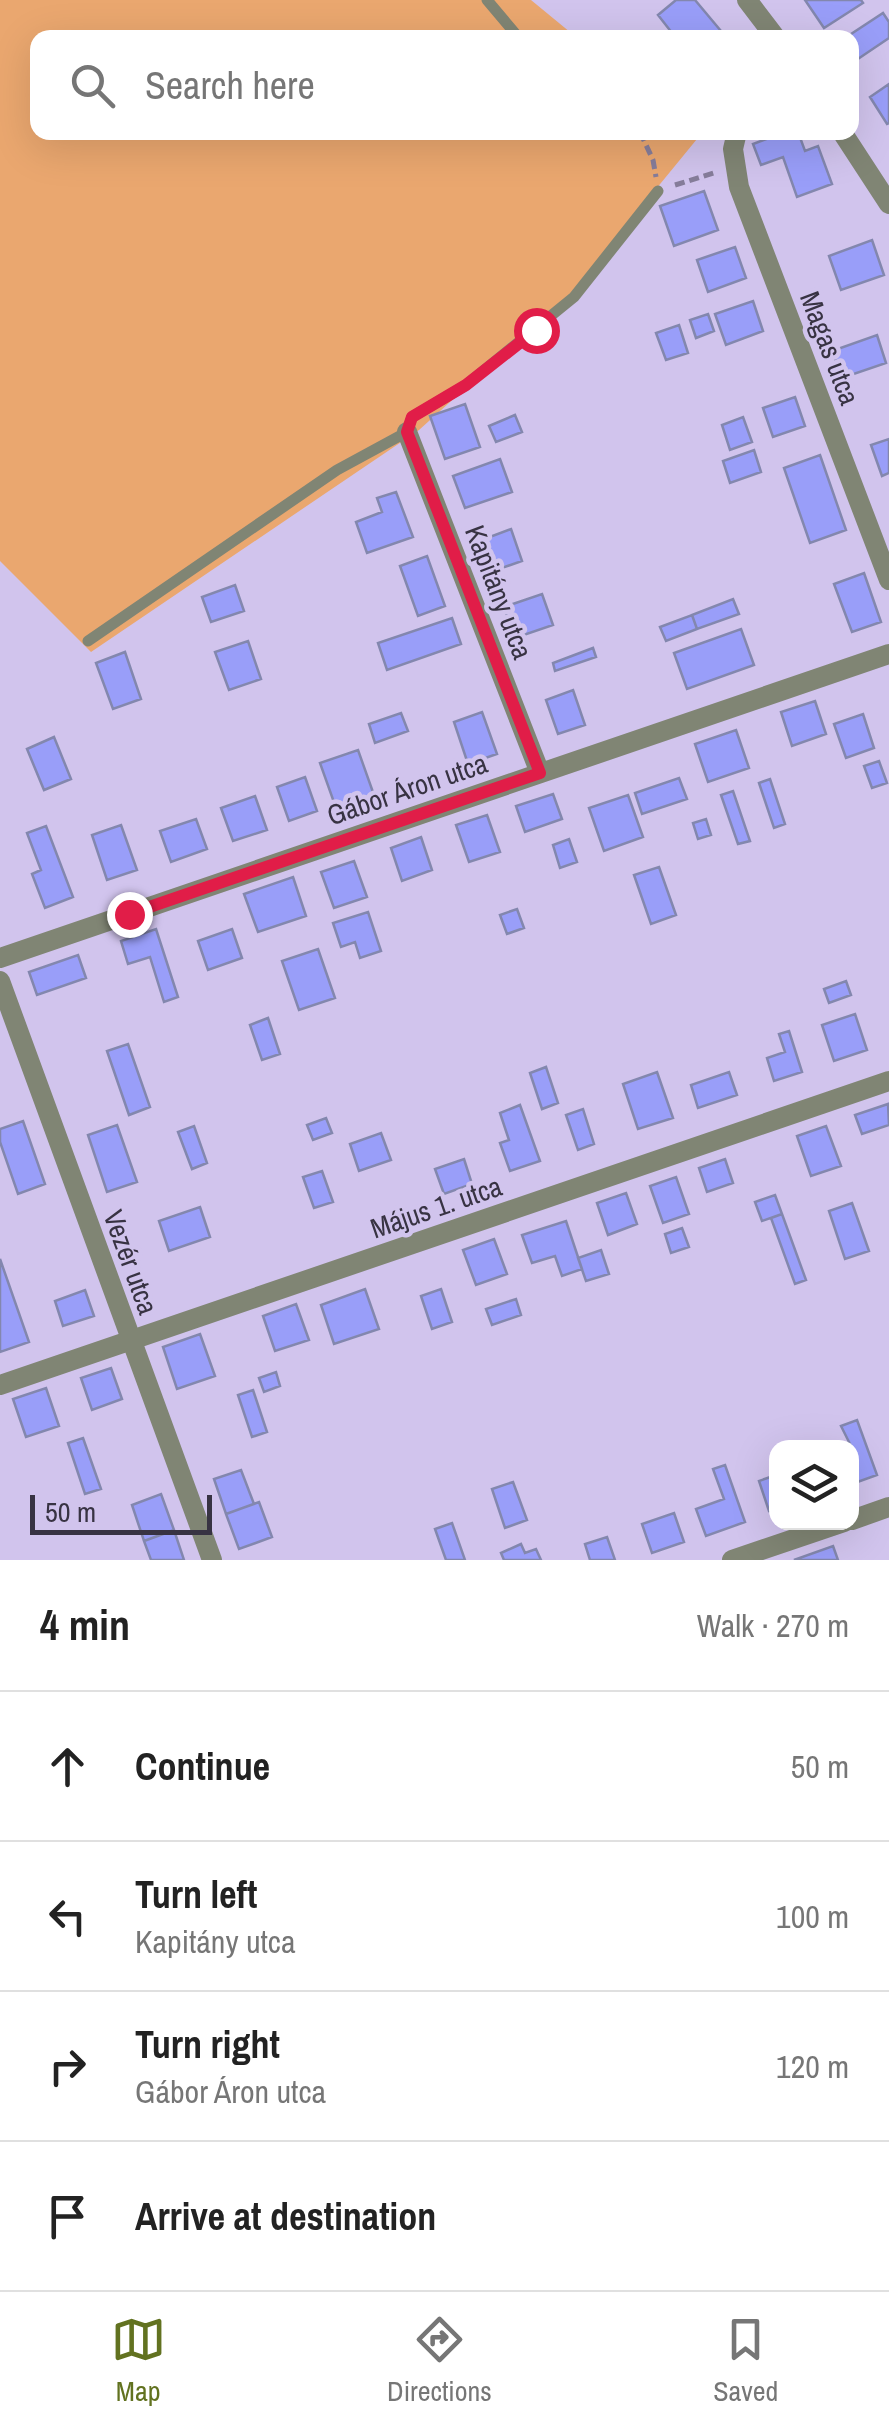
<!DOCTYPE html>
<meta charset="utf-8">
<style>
:root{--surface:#fff;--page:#f6f6f6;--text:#222;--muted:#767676;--line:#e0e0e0;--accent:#627220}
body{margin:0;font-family:"Archivo Narrow",sans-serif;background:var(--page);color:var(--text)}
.controls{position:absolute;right:30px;bottom:30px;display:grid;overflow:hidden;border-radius:20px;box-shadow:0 10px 40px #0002}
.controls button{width:90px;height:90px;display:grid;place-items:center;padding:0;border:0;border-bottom:2px solid var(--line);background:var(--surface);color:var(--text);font:50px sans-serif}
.scale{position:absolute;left:30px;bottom:25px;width:182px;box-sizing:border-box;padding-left:10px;border:5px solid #383343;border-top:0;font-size:28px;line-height:35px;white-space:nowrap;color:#383343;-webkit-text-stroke:8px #d1c4ed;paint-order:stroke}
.stop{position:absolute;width:30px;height:30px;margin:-22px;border:8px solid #e11d48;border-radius:50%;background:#fff}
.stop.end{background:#e11d48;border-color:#fff;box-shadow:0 2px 10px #0008}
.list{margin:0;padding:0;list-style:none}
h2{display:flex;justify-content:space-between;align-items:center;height:130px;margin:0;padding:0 40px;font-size:42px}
h2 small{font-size:32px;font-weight:400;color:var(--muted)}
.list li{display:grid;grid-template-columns:65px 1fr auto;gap:30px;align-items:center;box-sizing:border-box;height:150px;padding:0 40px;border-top:2px solid var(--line)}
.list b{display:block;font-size:38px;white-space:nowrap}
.list p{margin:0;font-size:32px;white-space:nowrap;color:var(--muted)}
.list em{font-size:32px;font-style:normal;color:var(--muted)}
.icon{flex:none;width:55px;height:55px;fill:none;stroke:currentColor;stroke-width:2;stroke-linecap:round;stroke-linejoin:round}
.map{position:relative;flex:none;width:889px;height:1560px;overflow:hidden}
.search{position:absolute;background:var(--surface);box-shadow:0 10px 40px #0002;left:30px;right:30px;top:30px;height:110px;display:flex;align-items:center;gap:25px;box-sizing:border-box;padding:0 35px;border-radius:20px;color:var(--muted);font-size:38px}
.sheet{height:730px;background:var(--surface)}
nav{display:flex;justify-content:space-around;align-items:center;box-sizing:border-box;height:140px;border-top:2px solid var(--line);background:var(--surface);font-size:28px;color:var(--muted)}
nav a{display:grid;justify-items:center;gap:5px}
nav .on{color:var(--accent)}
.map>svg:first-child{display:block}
.green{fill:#eaa76f}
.building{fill:#999ef9;stroke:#8387ae;stroke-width:2.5}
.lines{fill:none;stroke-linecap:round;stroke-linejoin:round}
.path{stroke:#867d9a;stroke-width:5;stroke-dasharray:10 5;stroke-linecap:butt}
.lane{stroke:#808574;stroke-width:11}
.street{stroke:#808574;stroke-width:20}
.route{stroke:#e11d48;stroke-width:12}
.labels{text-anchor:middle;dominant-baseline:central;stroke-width:9;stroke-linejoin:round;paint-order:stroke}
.street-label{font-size:28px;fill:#383343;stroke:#d1c4ed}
</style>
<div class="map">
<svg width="889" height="1560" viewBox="0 0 889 1560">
<rect width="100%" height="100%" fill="#d1c4ed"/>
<path class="green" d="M0,0H531L576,37L38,38V132H689L697,139L570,294L419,430L91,652L0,561Z"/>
<path class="building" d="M676,0H695L726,37L676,38L658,15Z
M805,0H861L863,3L824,28Z
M883,13L889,22V38L852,63V38H845Z
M889,84V123L887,124L870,97Z
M785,132H798L805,151L818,146L832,184L797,197L783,157L761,165L753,144Z
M704,191L718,230L674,246L660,206Z
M872,240L884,275L841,290L829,256Z
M735,247L746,278L708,292L697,260Z
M753,301L763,331L726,345L715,314Z
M708,314L714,331L696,338L690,320Z
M679,325L688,353L666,360L656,333Z
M877,335L886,363L842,378L832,351Z
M795,397L805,426L773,437L763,408Z
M465,404L480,447L445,459L430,416Z
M515,415L522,432L496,442L489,426Z
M743,417L752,442L730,450L722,425Z
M889,439V473L882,476L871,445Z
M754,450L761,472L730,483L723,461Z
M820,455L846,530L810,543L784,468Z
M500,459L512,492L465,508L453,476Z
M396,492L413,537L367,553L356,522L382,512L377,498Z
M511,529L522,561L490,572L479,541Z
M427,556L445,606L418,616L400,566Z
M864,573L881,622L852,632L834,584Z
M235,585L244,611L211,622L202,597Z
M542,594L553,625L515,638L504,607Z
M733,599L739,614L697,629L692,615Z
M692,615L697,629L666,641L660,627Z
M452,618L461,644L387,670L378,643Z
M741,629L754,665L687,689L674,653Z
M248,641L261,679L229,690L215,652Z
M593,648L596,657L555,671L553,663Z
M125,652L141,699L113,709L96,663Z
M573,690L585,725L558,734L546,700Z
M815,701L826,734L792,746L781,712Z
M482,712L497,754L468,764L454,722Z
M401,713L408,731L375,743L369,724Z
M863,714L874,748L846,758L834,724Z
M736,730L749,768L708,782L695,744Z
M54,737L71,779L44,790L27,749Z
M358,750L374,795L336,808L320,763Z
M879,761L887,783L872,788L864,766Z
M305,777L317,811L289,821L277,787Z
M679,778L687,799L642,814L635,793Z
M770,779L785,824L774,828L759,783Z
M733,791L750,841L738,844L721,795Z
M553,794L562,819L525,832L516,806Z
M628,795L643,837L604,851L589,808Z
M255,796L267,830L233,841L221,808Z
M487,815L500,852L469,862L456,825Z
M196,819L207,849L171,862L160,831Z
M706,819L711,835L698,839L693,823Z
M121,825L137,870L107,880L92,835Z
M46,826L73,897L45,908L32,874L41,870L27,833Z
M421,837L432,870L402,881L391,848Z
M569,839L577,862L560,868L553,845Z
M354,861L367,897L334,908L321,872Z
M659,867L676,915L651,924L634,875Z
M293,877L306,916L258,932L244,894Z
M517,909L524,928L507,934L500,915Z
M368,912L381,951L360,958L355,942L341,947L333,923Z
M156,929L178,997L164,1002L150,957L128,964L121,941Z
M232,929L242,958L208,970L198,941Z
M318,949L335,998L299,1010L282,961Z
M78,955L86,978L37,995L29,972Z
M846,981L851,995L829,1003L824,989Z
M855,1014L867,1050L834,1061L822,1025Z
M268,1018L280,1054L262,1060L250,1025Z
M789,1031L802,1072L774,1081L767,1058L785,1052L779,1034Z
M128,1044L150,1107L129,1115L107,1051Z
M546,1067L558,1103L542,1109L530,1073Z
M657,1072L673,1118L638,1129L623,1084Z
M729,1072L737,1095L698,1108L691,1085Z
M888,1104L889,1125L862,1134L855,1115Z
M520,1105L540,1161L510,1171L500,1143L509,1140L500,1113Z
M583,1109L594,1144L578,1150L566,1115Z
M326,1118L332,1133L313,1140L307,1125Z
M23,1121L45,1184L18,1194L0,1142V1129Z
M117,1125L137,1182L107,1192L88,1135Z
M194,1126L207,1163L192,1169L178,1132Z
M826,1126L841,1166L811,1176L797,1136Z
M381,1133L391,1160L359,1171L350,1144Z
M464,1159L472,1184L444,1194L435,1169Z
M725,1159L733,1183L707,1192L699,1168Z
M322,1171L333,1202L314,1208L303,1177Z
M676,1177L689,1214L663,1223L650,1186Z
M626,1193L637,1224L608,1235L597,1203Z
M775,1195L782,1214L762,1221L755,1202Z
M852,1203L869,1251L845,1259L829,1211Z
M200,1207L210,1237L169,1251L159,1221Z
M782,1214L806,1280L795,1284L771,1218Z
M566,1221L582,1269L562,1276L555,1256L532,1263L522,1235Z
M682,1228L689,1247L671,1253L665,1234Z
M494,1239L507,1274L476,1285L463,1250Z
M601,1250L609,1274L586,1281L578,1258Z
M0,1259L29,1342L0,1352Z
M365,1289L379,1329L334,1344L321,1305Z
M441,1289L452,1322L432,1329L421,1296Z
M85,1290L94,1316L63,1326L55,1301Z
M516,1299L521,1315L492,1325L486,1309Z
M296,1304L309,1340L275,1351L263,1316Z
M200,1334L215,1376L177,1389L163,1347Z
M111,1368L122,1399L92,1410L81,1378Z
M276,1372L280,1386L264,1392L259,1378Z
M46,1388L59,1426L26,1437L13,1399Z
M253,1390L267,1432L252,1437L238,1395Z
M857,1420L877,1475L852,1484V1448L841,1426Z
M83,1438L101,1489L85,1494L68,1443Z
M725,1465L745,1522L706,1536L696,1509L724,1499L713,1469Z
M241,1470L254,1504L226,1514L214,1479Z
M776,1475V1509L769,1511L759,1481Z
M513,1482L527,1520L505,1528L492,1489Z
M161,1494L174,1530L144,1541L132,1505Z
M259,1502L272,1537L239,1549L226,1514Z
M674,1513L684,1542L652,1553L642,1524Z
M452,1523L465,1560H446L435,1529Z
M174,1530L184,1560H151L144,1541Z
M607,1537L615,1560H590L585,1544Z
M521,1544L525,1553L536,1549L541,1560H504L501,1553Z
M833,1546L838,1560H794Z"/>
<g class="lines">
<path class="path" d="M640,132L653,160L656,177
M675,185L717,172"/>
<path class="lane" d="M487,0L519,38
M88,641L337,470L407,432L412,417L466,385L574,297L658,191"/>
<path class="street" d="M747,0L776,38
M737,132L733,149L739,187L889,580
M842,132L889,204
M407,432L540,773
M0,958L889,654
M0,981L212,1560
M0,1385L889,1081
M852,1520L889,1507
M732,1560L844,1522"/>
</g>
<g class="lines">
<path class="route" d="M129,914L540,773L407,432L412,417L466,385L536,330"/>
</g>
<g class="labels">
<g class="street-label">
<text transform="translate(830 348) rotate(69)">Magas utca</text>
<text transform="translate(499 592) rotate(69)">Kapitány utca</text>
<text transform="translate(407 789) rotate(-19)">Gábor Áron utca</text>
<text transform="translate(436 1207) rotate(-19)">Május 1. utca</text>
<text transform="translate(131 1262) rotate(70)">Vezér utca</text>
</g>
</g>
</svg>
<div class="controls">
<button><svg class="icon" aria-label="layers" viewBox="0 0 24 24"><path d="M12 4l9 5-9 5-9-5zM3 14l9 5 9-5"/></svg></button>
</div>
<div class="scale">50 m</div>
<div class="stop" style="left:536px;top:330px"></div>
<div class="stop end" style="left:129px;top:914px"></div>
<div class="search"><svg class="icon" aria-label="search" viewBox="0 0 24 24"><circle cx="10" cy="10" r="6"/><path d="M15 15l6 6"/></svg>Search here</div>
</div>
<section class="sheet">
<h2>4 min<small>Walk · 270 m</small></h2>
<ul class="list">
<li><svg class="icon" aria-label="ahead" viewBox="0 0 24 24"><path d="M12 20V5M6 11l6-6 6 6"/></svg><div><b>Continue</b></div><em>50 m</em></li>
<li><svg class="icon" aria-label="left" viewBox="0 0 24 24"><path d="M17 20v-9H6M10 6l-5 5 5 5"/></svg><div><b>Turn left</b><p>Kapitány utca</p></div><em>100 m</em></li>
<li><svg class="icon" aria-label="right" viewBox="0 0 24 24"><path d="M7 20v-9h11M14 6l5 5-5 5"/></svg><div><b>Turn right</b><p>Gábor Áron utca</p></div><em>120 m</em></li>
<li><svg class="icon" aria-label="arrive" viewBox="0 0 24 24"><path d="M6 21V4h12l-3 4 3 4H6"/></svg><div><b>Arrive at destination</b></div></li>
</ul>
</section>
<nav>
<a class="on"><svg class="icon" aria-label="map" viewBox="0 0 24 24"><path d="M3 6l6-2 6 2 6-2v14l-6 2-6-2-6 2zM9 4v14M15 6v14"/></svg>Map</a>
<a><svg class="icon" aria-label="directions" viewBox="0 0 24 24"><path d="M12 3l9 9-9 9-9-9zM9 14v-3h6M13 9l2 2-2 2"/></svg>Directions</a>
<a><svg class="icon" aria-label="saved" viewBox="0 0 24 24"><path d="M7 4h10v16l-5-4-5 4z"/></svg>Saved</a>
</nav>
